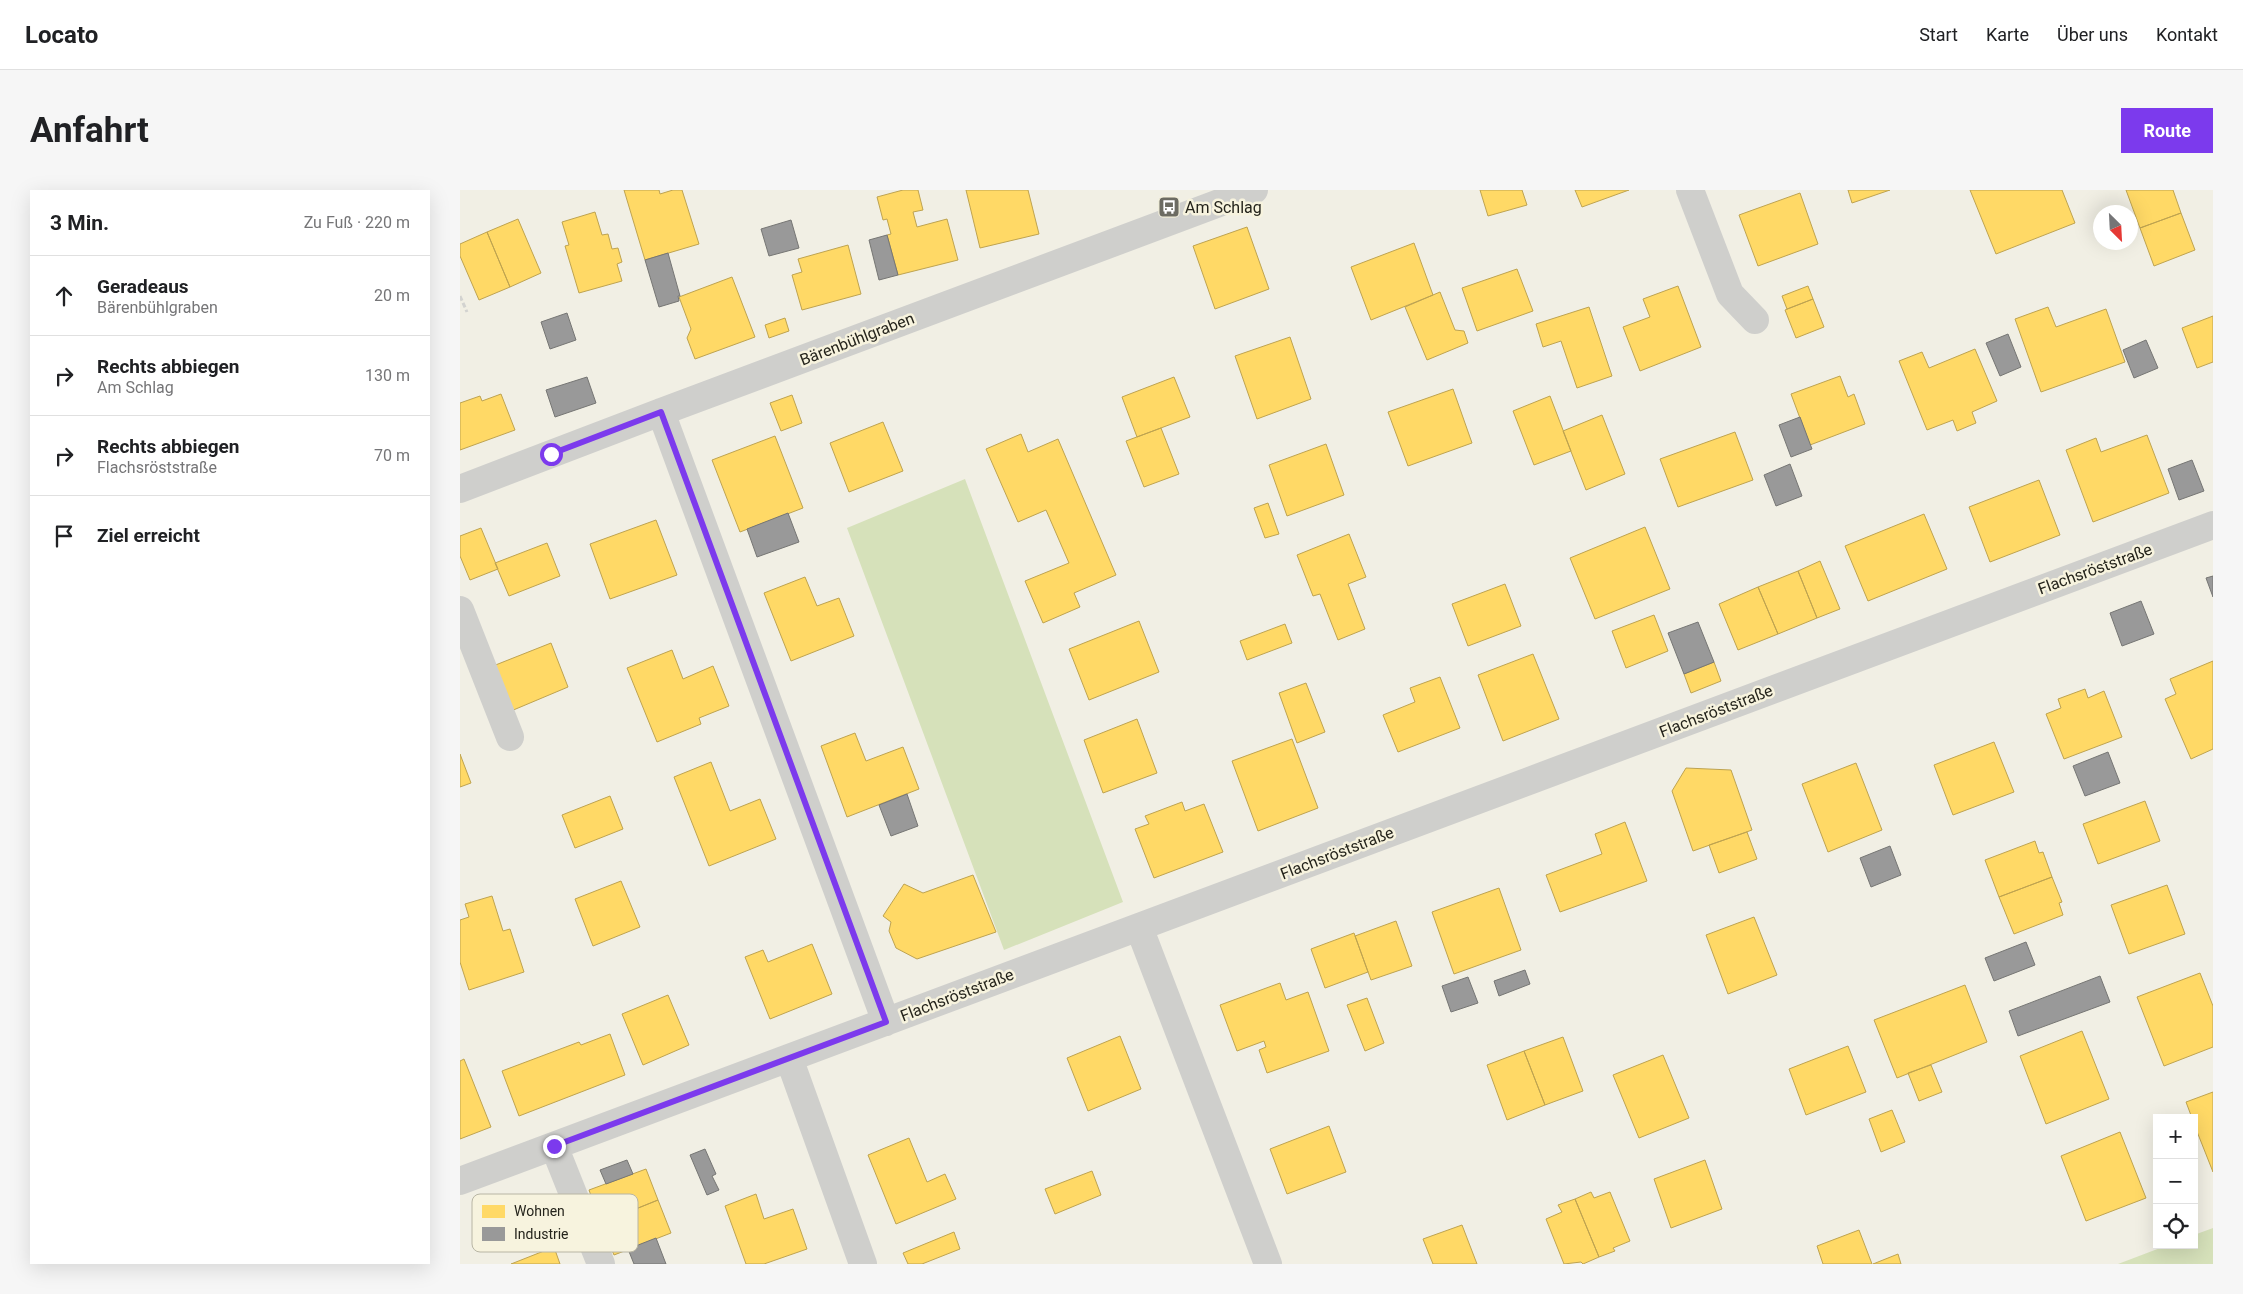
<!DOCTYPE html>
<html lang="de">
<meta charset="utf-8">
<style>
:root{--surface:#fff;--page:#f6f6f6;--text:#202124;--muted:#757577;--line:#e0e0e0;--accent:#7c3aed}
body{margin:0;font-family:Roboto,sans-serif;background:var(--page);color:var(--text)}
.controls{position:absolute;right:15px;bottom:15px;display:grid;overflow:hidden;border-radius:0px;box-shadow:0 5px 20px #0002}
.controls button{width:45px;height:45px;display:grid;place-items:center;padding:0;border:0;border-bottom:1px solid var(--line);background:var(--surface);color:var(--text);font:25px sans-serif}
.compass{position:absolute;left:1633px;top:15px;width:45px;height:45px;border-radius:50%;background:var(--surface);box-shadow:0 5px 20px #0002;rotate:156deg}
.stop{position:absolute;width:15px;height:15px;margin:-11px;border:4px solid #7c3aed;border-radius:50%;background:#fff}
.stop.end{background:#7c3aed;border-color:#fff;box-shadow:0 1px 5px #0008}
.list{margin:0;padding:0;list-style:none}
h2{display:flex;justify-content:space-between;align-items:center;height:65px;margin:0;padding:0 20px;font-size:21px}
h2 small{font-size:16px;font-weight:400;color:var(--muted)}
.list li{display:grid;grid-template-columns:32px 1fr auto;gap:15px;align-items:center;box-sizing:border-box;height:80px;padding:0 20px;border-top:1px solid var(--line)}
.list b{display:block;font-size:19px;white-space:nowrap}
.list p{margin:0;font-size:16px;white-space:nowrap;color:var(--muted)}
.list em{font-size:16px;font-style:normal;color:var(--muted)}
.icon{flex:none;width:28px;height:28px;fill:none;stroke:currentColor;stroke-width:2;stroke-linecap:round;stroke-linejoin:round}
.map{position:relative;flex:none;width:1753px;height:1074px;overflow:hidden;border-radius:0px}
header{display:flex;align-items:center;gap:30px;box-sizing:border-box;height:70px;padding:0 25px;background:var(--surface);border-bottom:1px solid var(--line)}
header strong{font-size:24px}
nav{display:flex;gap:28px;margin-inline-start:auto;font-size:18px}
.intro{display:flex;align-items:center;justify-content:space-between;box-sizing:border-box;height:120px;padding:0 30px}
h1{margin:0;font-size:35px}
.button{padding:12px 22px;border-radius:0px;background:var(--accent);color:#fff;font-size:18px;font-weight:700}
main{display:flex;gap:30px;padding:0 30px}
aside{flex:1;background:var(--surface);border-radius:0px;box-shadow:0 5px 20px #0002}
.map>svg:first-child{display:block}
.green{fill:#d6e1ba}
.homes{fill:#ffd966;stroke:#bea350}
.industry{fill:#999;stroke:#767674}
.lines{fill:none;stroke-linecap:round;stroke-linejoin:round}
.path{stroke:#d3d3d0;stroke-width:3;stroke-dasharray:5 2.5;stroke-linecap:butt}
.minor{stroke:#cfcfcc;stroke-width:28}
.route{stroke:#7c3aed;stroke-width:6}
.labels{text-anchor:middle;dominant-baseline:central;stroke-width:5;stroke-linejoin:round;paint-order:stroke}
.poi-label{font-size:16px;fill:#25241c;stroke:#f7f3de;text-anchor:start}
.street-label{font-size:16px;fill:#25241c;stroke:#f7f3de}
.key{fill:#f7f3de;stroke:#b8b5a4;stroke-width:1}
.key-label{font-size:14px;fill:#25241c}
</style>
<header>
<strong>Locato</strong>
<nav><a>Start</a><a>Karte</a><a>Über uns</a><a>Kontakt</a></nav>
</header>
<div class="intro"><h1>Anfahrt</h1><a class="button">Route</a></div>
<main>
<aside>
<h2>3 Min.<small>Zu Fuß · 220 m</small></h2>
<ul class="list">
<li><svg class="icon" aria-label="ahead" viewBox="0 0 24 24"><path d="M12 20V5M6 11l6-6 6 6"/></svg><div><b>Geradeaus</b><p>Bärenbühlgraben</p></div><em>20 m</em></li>
<li><svg class="icon" aria-label="right" viewBox="0 0 24 24"><path d="M7 20v-9h11M14 6l5 5-5 5"/></svg><div><b>Rechts abbiegen</b><p>Am Schlag</p></div><em>130 m</em></li>
<li><svg class="icon" aria-label="right" viewBox="0 0 24 24"><path d="M7 20v-9h11M14 6l5 5-5 5"/></svg><div><b>Rechts abbiegen</b><p>Flachsröststraße</p></div><em>70 m</em></li>
<li><svg class="icon" aria-label="arrive" viewBox="0 0 24 24"><path d="M6 21V4h12l-3 4 3 4H6"/></svg><div><b>Ziel erreicht</b></div></li>
</ul>
</aside>
<div class="map">
<svg width="1753" height="1074" viewBox="0 0 1753 1074">
<rect width="100%" height="100%" fill="#f1efe4"/>
<path class="green" d="M505,289L663,712L544,760L387,338Z
M1753,1038V1074H1658L1708,1055H1734V1045Z"/>
<path class="homes" d="M164,0H199L200,4L213,0H222L239,54L185,70Z
M443,0H458L463,20L453,22L457,37L487,29L498,70L438,85L427,45L431,44L427,29L423,30L417,7Z
M506,0H568L579,44L520,58Z
M1020,0H1062L1067,15L1028,26Z
M1115,0H1169L1122,17Z
M1388,0H1430L1392,13Z
M1510,0H1602L1615,33L1536,64Z
M1666,0H1713L1721,23L1680,38Z
M1340,3L1358,54L1298,76L1279,25Z
M135,22L142,45L148,44L152,59L158,58L162,72L157,74L162,91L119,103L105,56L109,55L102,32Z
M1721,23L1735,60L1694,76L1680,38Z
M58,29L81,83L50,97L27,42Z
M787,37L809,99L755,119L733,56Z
M27,42L50,97L19,110L0,66V54Z
M954,53L973,105L911,130L891,77Z
M388,55L401,104L342,120L332,85L342,82L338,69Z
M1057,79L1073,121L1017,141L1002,98Z
M272,87L295,147L235,169L227,148L231,139L219,107Z
M1218,96L1241,157L1180,181L1163,137L1190,127L1183,109Z
M1348,96L1353,109L1327,119L1322,106Z
M980,102L995,140L1004,141L1008,153L967,170L945,117Z
M1353,109L1364,137L1336,148L1325,120Z
M1129,117L1152,186L1117,198L1101,151L1083,157L1076,134Z
M1588,117L1596,137L1646,119L1665,172L1581,202L1555,129Z
M1753,126V172L1737,178L1722,138Z
M325,128L329,141L309,148L305,135Z
M830,147L851,209L797,229L775,166Z
M1515,159L1537,211L1512,222L1516,233L1497,241L1493,230L1467,240L1439,171L1462,162L1469,178Z
M1380,186L1388,207L1394,204L1405,234L1350,255L1331,204Z
M714,187L730,227L677,247L662,207Z
M993,199L1012,253L948,276L928,222Z
M41,204L55,240L0,260V213L20,206L22,211Z
M332,205L342,233L321,241L310,213Z
M1090,206L1111,261L1074,275L1053,221Z
M1142,225L1165,284L1126,300L1103,241Z
M423,232L443,281L389,302L370,253Z
M701,238L719,284L684,297L666,251Z
M1275,242L1293,290L1218,317L1200,269Z
M561,244L568,262L598,249L656,385L614,403L620,417L583,433L565,391L609,373L586,320L558,332L526,259Z
M1687,245L1709,303L1633,332L1606,260L1636,248L1641,262Z
M315,246L343,318L280,342L252,270Z
M866,254L884,305L827,326L809,275Z
M1579,290L1600,345L1530,372L1509,317Z
M808,313L819,344L805,348L794,318Z
M1464,324L1487,379L1408,411L1385,356Z
M196,330L217,385L150,409L130,354Z
M1185,337L1210,399L1135,429L1110,368Z
M21,338L38,379L10,390L0,366V346Z
M889,344L906,387L888,394L905,439L878,450L860,404L853,406L837,365Z
M87,353L100,386L49,406L35,373Z
M1360,371L1380,419L1357,428L1338,381Z
M1338,381L1357,428L1318,444L1298,397Z
M345,387L357,416L379,408L394,446L331,471L304,403Z
M1045,394L1061,436L1008,456L992,414Z
M1298,397L1318,444L1278,460L1259,414Z
M1194,425L1208,461L1166,478L1152,441Z
M679,431L699,482L629,510L609,459Z
M825,434L832,453L787,470L780,451Z
M91,453L108,497L51,521L33,476Z
M212,460L223,489L253,476L269,516L239,528L241,534L197,552L167,478Z
M1073,464L1099,529L1043,551L1018,485Z
M1753,471V559L1731,569L1705,509L1716,504L1710,489Z
M1254,472L1261,491L1231,503L1224,484Z
M980,487L1000,538L938,562L923,525L955,512L950,498Z
M846,493L865,542L837,553L819,503Z
M1625,499L1628,508L1644,501L1662,547L1604,569L1586,524L1601,518L1598,509Z
M677,529L697,583L643,603L624,550Z
M395,543L406,571L443,557L459,599L387,627L361,556Z
M832,549L858,618L798,641L772,571Z
M1534,552L1554,602L1493,625L1474,575Z
M0,564L11,593L0,597Z
M251,572L270,621L300,609L316,649L249,676L214,587Z
M1396,573L1422,640L1368,662L1342,594Z
M1226,578L1271,580L1292,640L1233,661L1212,601Z
M150,606L163,639L115,658L102,625Z
M1685,611L1700,651L1638,674L1623,634Z
M722,612L725,621L744,614L763,662L694,688L675,639L689,634L685,626Z
M1165,632L1187,691L1100,722L1086,685L1142,664L1135,644Z
M1287,642L1297,669L1259,683L1249,655Z
M1575,651L1579,663L1583,662L1592,687L1539,707L1525,670Z
M513,685L536,742L457,769L436,758L429,741L431,732L423,726L444,694L463,703Z
M1592,687L1602,712L1599,713L1603,725L1554,744L1539,707Z
M161,691L180,737L133,756L115,709Z
M1707,695L1725,744L1669,764L1651,715Z
M1039,698L1061,760L994,784L972,722Z
M32,706L43,741L50,739L64,782L9,800L0,772V730L9,727L5,714Z
M1294,727L1317,785L1268,804L1246,745Z
M936,731L952,776L911,790L895,746Z
M894,743L908,782L865,798L851,759Z
M352,754L372,804L310,829L285,767L303,760L308,772Z
M1740,783L1753,816V857L1704,876L1677,807Z
M820,793L826,810L848,802L869,861L807,883L799,860L806,857L804,851L777,861L760,815Z
M1505,795L1527,852L1437,888L1414,830Z
M208,805L229,855L183,875L162,824Z
M907,808L924,853L905,861L887,815Z
M1622,841L1649,909L1586,934L1560,866Z
M150,844L165,885L59,926L42,881L119,852L121,855Z
M660,846L681,899L628,921L607,868Z
M1103,847L1123,901L1085,915L1064,861Z
M1388,856L1406,902L1346,925L1329,879Z
M1064,861L1085,915L1047,930L1027,875Z
M1203,865L1229,928L1179,948L1153,885Z
M4,869L31,937L0,949V871Z
M1471,875L1482,902L1459,911L1448,883Z
M1753,902V982L1734,934V928H1732L1726,912Z
M1432,920L1445,952L1421,962L1409,929Z
M869,936L886,982L827,1004L810,959Z
M1660,942L1686,1008L1626,1031L1601,966Z
M449,948L467,992L485,984L496,1009L436,1034L408,965Z
M1245,970L1262,1019L1211,1038L1194,989Z
M186,979L198,1010L141,1033L129,1000Z
M632,981L641,1005L595,1024L585,999Z
M1131,1002L1134,1008L1150,1002L1170,1051L1153,1058L1155,1061L1139,1067L1115,1009Z
M296,1004L304,1029L333,1019L347,1059L304,1074H286L265,1016Z
M1115,1009L1139,1067L1123,1074L1121,1072L1104,1074L1086,1029L1102,1022L1098,1015Z
M198,1010L211,1043L154,1065L141,1033Z
M1002,1035L1017,1074H973L963,1049Z
M1399,1040L1412,1074H1363L1357,1056Z
M494,1042L500,1059L462,1074H448L443,1063Z
M94,1057L100,1074H51Z
M1438,1064L1441,1074H1413Z"/>
<path class="industry" d="M331,30L339,58L309,66L301,39Z
M427,45L438,85L419,90L409,50Z
M208,63L220,106H218L219,111L199,117L185,70Z
M107,123L116,150L90,159L81,132Z
M1548,144L1561,177L1540,186L1526,153Z
M1686,150L1698,178L1674,188L1663,160Z
M127,187L136,213L95,227L86,200Z
M1340,227L1352,259L1331,267L1319,235Z
M1732,270L1744,301L1719,310L1708,279Z
M1330,274L1342,306L1316,316L1304,285Z
M328,323L339,352L297,367L287,339Z
M1753,386V407L1746,388Z
M1681,411L1694,444L1662,456L1650,423Z
M1238,432L1254,472L1224,484L1208,443Z
M1648,562L1660,593L1625,606L1613,576Z
M447,604L458,636L431,646L419,615Z
M1430,656L1441,685L1411,697L1400,668Z
M1566,752L1575,775L1534,791L1525,768Z
M1065,780L1070,794L1039,806L1034,791Z
M1640,786L1650,812L1558,846L1549,821Z
M1008,787L1018,813L991,822L982,796Z
M245,959L256,984L252,986L259,1000L247,1005L230,965Z
M167,970L173,984L146,994L140,980Z
M196,1048L206,1074H174L168,1059Z"/>
<g class="lines">
<path class="path" d="M0,106L7,122"/>
<path class="minor" d="M1230,0L1270,104L1295,130
M201,222L426,832
M0,299L201,222L794,0
M0,420L50,547
M679,737L808,1074
M329,868L403,1074
M94,956L141,1074
M0,991L1753,335"/>
</g>
<g class="lines">
<path class="route" d="M91,264L201,222L426,832L94,956"/>
</g>
<defs>
<g id="bus-square" transform="scale(1.125)"><rect x="-9" y="-9" width="18" height="18" rx="4" fill="#6c6b62" stroke="#f7f3de"/><path d="M-5-6H5V4H4V6H2V4H-2V6H-4V4H-5ZM-3.5-4V0h7V-4ZM-3.5 1.2v1.5H-2V1.2ZM2 1.2v1.5H3.5V1.2Z" fill="#fff"/></g>
</defs>
<g fill-rule="evenodd">
<use href="#bus-square" x="709" y="17"/>
</g>
<g class="labels">
<g class="poi-label">
<text x="725" y="17">Am Schlag</text>
</g>
<g class="street-label">
<text transform="translate(397 149) rotate(-21)">Bärenbühlgraben</text>
<text transform="translate(1635 379) rotate(-20)">Flachsröststraße</text>
<text transform="translate(1256 521) rotate(-21)">Flachsröststraße</text>
<text transform="translate(877 663) rotate(-21)">Flachsröststraße</text>
<text transform="translate(497 805) rotate(-21)">Flachsröststraße</text>
</g>
</g>
<rect x="12" y="1004" width="166" height="58" rx="8" class="key"/>
<rect x="22" y="1015" width="23" height="13" fill="#ffd966"/>
<rect x="22" y="1037" width="23" height="14" fill="#999"/>
<g class="key-label">
<text x="54" y="1026">Wohnen</text>
<text x="54" y="1049">Industrie</text>
</g>
</svg>
<div class="controls">
<button>+</button>
<button>−</button>
<button><svg class="icon" aria-label="locate" viewBox="0 0 24 24"><circle cx="12" cy="12" r="6"/><path d="M12 2v4M12 18v4M2 12h4M18 12h4"/></svg></button>
</div>
<svg class="compass" viewBox="-18 -18 36 36"><path d="M0-13l5 13h-10z" fill="#e53935"/><path d="M0 13l5-13h-10z" fill="#757577"/></svg>
<div class="stop" style="left:91px;top:264px"></div>
<div class="stop end" style="left:94px;top:956px"></div>
</div>
</main>
